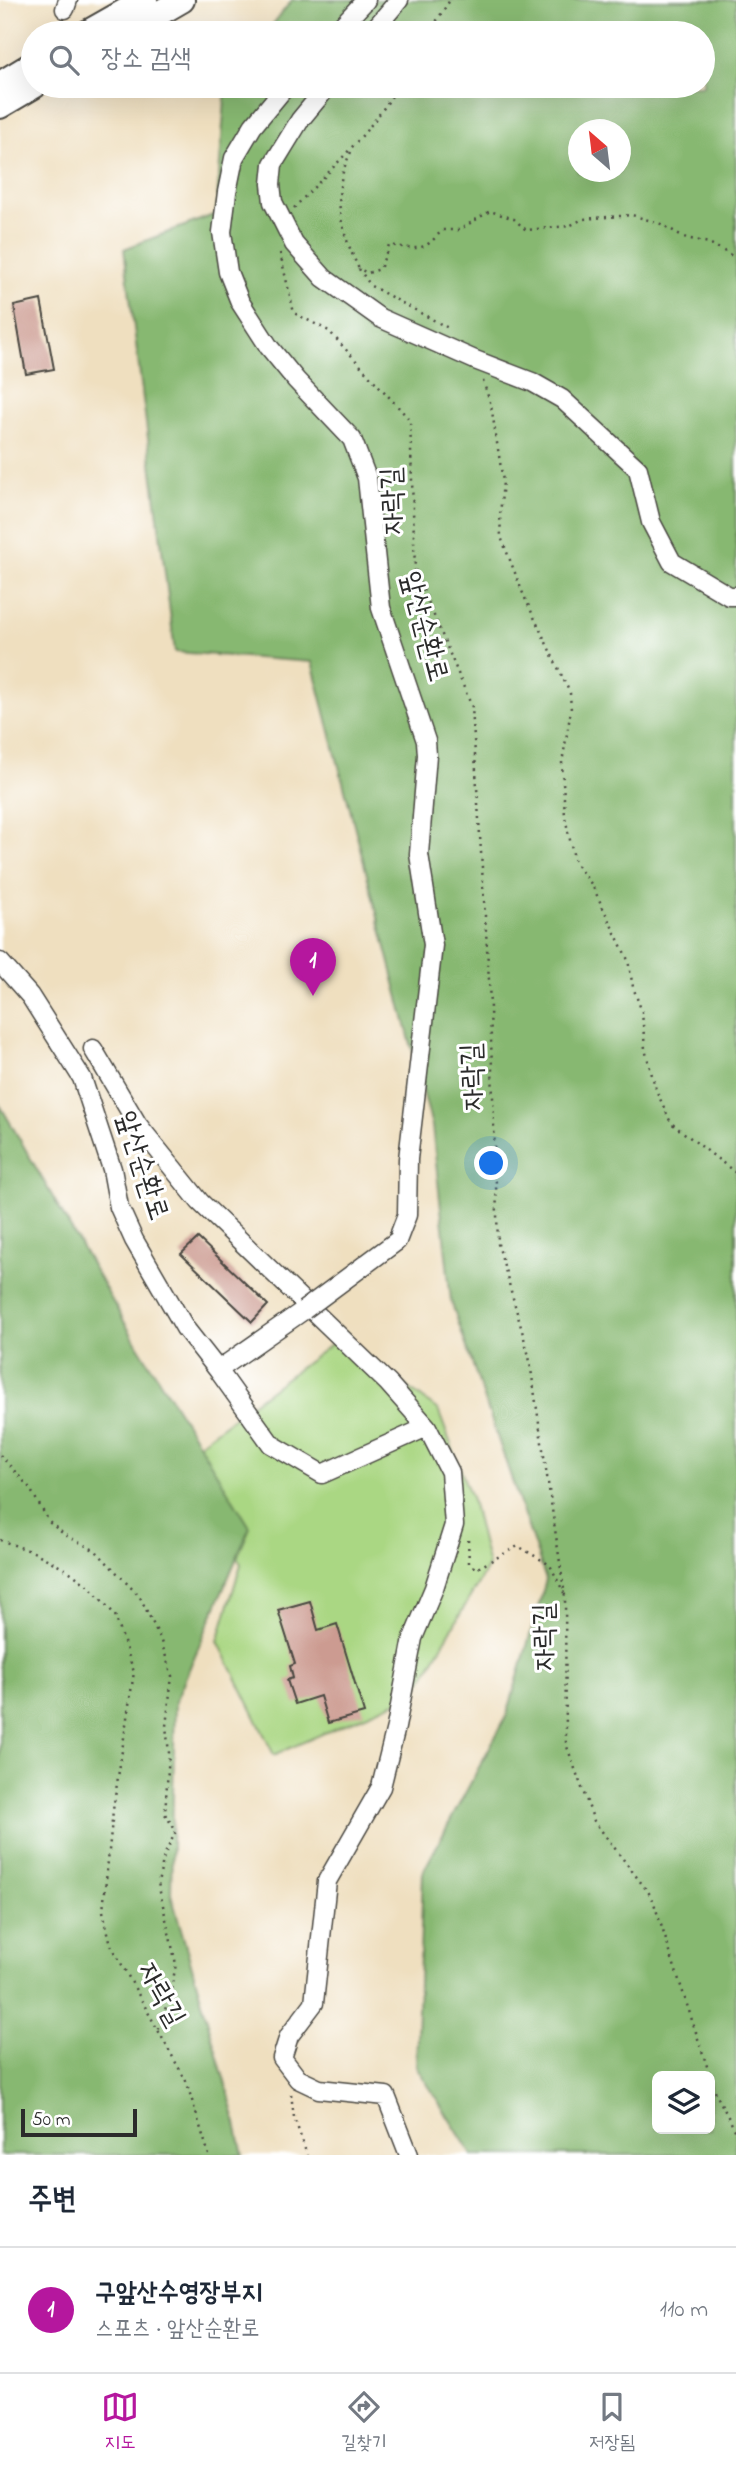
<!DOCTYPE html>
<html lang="ko">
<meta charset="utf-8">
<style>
:root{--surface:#fff;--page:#f6f6f7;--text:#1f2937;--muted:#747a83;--line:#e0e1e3;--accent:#b5179e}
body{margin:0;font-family:"Indie Flower","Poor Story",sans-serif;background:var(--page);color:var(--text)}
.controls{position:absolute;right:21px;bottom:21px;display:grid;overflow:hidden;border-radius:10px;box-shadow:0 7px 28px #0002}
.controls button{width:63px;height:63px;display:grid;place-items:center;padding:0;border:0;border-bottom:2px solid var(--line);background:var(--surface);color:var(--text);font:35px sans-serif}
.compass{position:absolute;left:568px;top:119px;width:63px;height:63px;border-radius:50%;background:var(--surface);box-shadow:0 7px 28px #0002;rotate:332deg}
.scale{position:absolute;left:21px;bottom:18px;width:116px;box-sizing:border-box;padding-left:7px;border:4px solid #2b2b2b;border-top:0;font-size:19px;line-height:24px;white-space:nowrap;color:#2b2b2b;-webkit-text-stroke:5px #fff;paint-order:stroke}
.you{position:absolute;left:492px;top:1164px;width:24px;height:24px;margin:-18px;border:5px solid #fff;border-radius:50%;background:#1a73e8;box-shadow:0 0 0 10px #1a73e833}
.badge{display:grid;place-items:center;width:46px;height:46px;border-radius:50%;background:var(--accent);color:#fff;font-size:23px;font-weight:700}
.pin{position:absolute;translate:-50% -58px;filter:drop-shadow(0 2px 4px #0008)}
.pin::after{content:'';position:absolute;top:37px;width:24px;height:21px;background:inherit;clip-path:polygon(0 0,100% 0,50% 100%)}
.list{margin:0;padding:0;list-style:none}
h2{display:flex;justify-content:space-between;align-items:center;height:91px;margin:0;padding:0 28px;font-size:30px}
h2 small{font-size:23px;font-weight:400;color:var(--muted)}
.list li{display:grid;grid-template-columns:46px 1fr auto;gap:21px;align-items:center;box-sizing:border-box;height:126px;padding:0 28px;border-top:2px solid var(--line)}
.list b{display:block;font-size:26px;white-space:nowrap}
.list p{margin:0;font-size:23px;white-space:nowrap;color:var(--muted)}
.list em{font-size:23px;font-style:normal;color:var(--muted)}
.icon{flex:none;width:38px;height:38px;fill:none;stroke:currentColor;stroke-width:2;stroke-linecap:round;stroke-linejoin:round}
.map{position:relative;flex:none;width:736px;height:2155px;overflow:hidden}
.search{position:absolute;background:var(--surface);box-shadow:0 7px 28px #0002;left:21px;right:21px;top:21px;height:77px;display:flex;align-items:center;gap:18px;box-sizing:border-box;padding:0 24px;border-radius:38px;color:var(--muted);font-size:26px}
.sheet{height:217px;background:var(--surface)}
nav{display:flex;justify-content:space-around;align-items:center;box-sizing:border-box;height:98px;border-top:2px solid var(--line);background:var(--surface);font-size:19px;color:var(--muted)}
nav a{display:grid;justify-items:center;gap:4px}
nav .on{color:var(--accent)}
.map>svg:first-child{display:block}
.green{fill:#aad783;stroke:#6a8157;stroke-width:2}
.forest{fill:#87b871;stroke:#59724e;stroke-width:2;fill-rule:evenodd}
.building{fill:#cc9b91}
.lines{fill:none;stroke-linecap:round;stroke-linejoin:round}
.minor-casing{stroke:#484641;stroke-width:21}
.highway-casing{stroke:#484641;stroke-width:28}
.path{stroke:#484641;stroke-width:2.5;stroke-dasharray:2 5;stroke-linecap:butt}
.minor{stroke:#fff;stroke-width:18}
.highway{stroke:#fff;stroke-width:24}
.minor-bridge-casing{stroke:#484641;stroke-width:21;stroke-linecap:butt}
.minor-bridge{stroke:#fff;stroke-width:18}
.labels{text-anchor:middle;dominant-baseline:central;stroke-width:6;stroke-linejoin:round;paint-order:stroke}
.street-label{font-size:28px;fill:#2b2b2b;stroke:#fff}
</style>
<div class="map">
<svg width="736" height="2155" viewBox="0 0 736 2155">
<rect width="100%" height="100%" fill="#fff"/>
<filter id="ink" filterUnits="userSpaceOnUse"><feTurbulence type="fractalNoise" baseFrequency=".0143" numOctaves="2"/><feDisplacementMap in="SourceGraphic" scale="14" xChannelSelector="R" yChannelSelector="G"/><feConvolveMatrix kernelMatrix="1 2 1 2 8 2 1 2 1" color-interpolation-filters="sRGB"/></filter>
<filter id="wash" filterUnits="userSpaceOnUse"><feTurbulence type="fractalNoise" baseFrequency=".00686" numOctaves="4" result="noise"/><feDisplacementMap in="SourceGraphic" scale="28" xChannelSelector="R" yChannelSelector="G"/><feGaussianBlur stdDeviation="1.57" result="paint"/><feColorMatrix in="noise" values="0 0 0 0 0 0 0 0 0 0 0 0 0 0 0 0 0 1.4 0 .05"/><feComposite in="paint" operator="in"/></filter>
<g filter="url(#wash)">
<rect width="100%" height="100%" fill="#efdfbf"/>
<path class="green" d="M341,1337L438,1410L472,1500L488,1566L414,1694L274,1755L218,1641L241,1564L182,1456Z"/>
<path class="forest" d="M292,0H736V2155H472L416,2066L423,1872L507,1715L546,1580L451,1301L432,1126L312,662L175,652L124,249L216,214L226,86H703V33H266ZM578,130H620V172H578ZM657,2076H710V2129H657Z
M0,1105L137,1344L250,1527L175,1702L171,1894L233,2110L243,2155H0Z"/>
<g id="blocks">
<path class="building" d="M41,300L54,369L26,374L14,306Z
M198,1238L268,1305L252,1322L181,1254Z
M310,1601L318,1630L337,1624L364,1713L328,1723L320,1696L295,1704L287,1680L293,1678L290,1666L295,1664L278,1610Z"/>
</g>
</g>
<g filter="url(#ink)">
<use href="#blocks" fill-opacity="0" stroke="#484641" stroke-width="2"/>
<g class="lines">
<g class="minor-casing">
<path id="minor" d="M65,9L68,0
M335,33L366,0
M371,33L399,0
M286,86L253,126L234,158L227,192L222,232L228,272L240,302L269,347L296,380L352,439L367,478L381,608L426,741L427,755L419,854L433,945L408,1159L407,1215L397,1241
M328,86L300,120L273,164L271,184L273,202L294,244L324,278L380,318L475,360L532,382L562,399L638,469L651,522L672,562L729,596H736
M0,962L30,996L82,1078L112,1169L119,1207L134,1240L185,1328L218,1370L304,1310
M93,1049L138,1125L200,1202L388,1383L427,1427
M218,1370L271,1444L322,1474L427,1427L450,1472L454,1525L434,1588L413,1638L396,1727L381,1787L327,1881L314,2003L289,2036L282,2058L298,2079L319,2089L386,2096L409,2155"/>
</g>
<g class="highway-casing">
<path id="highway" d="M87,33L145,0
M125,33L182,0
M0,84L33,64
M0,106L34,86"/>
</g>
<path class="path" d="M429,33L450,0
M351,152C330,193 340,229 359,269L368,273L380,269L389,245C416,249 424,253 442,230H459L490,211L514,219L526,230L569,226L583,219L632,215L661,224L686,238L709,243L736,258
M294,208C331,169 371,132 398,86
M280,253L294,313L329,331L410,420L415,570L472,707L489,980L498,1244L529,1356L565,1596L566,1744L594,1821L652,1897L716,2094L736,2132
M359,269L371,286L450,329
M483,381L491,405L503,481L500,516L501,537L524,596L570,693L571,710L562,763L565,817L575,863L592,885L628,960L633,987L642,1012L645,1049L656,1090L671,1123L736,1173
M0,1455L29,1487L50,1523L65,1535L96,1551L140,1597L160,1638L172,1676L166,1726L169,1753L165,1814L176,1831L164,1856L158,1883L176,1964L171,1991L158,2032
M0,1540L36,1553L70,1572L90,1587L115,1615L134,1672L113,1810L103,1911L111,1945L186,2081L209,2155
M468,1540L469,1563L476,1569L518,1546L550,1565L564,1593
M291,2094L294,2117L307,2155"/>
<use href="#minor" class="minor"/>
<use href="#highway" class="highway"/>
<g class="minor-bridge-casing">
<path id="minor-bridge" d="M304,1310L397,1241"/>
</g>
<use href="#minor-bridge" class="minor-bridge"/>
</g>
</g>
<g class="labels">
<g class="street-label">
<text transform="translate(394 501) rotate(-92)">자락길</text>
<text transform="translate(423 627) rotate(75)">앞산순환로</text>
<text transform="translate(474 1077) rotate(-92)">자락길</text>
<text transform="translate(141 1166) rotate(72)">앞산순환로</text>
<text transform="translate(546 1637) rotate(-91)">자락길</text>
<text transform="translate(160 1995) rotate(61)">자락길</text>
</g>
</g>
</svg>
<div class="controls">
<button><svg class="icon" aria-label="layers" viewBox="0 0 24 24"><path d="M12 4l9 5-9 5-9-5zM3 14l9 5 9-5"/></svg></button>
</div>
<svg class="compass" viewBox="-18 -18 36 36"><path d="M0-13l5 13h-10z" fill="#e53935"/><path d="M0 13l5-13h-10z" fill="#747a83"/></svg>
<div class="scale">50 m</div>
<div class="you"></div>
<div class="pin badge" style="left:313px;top:996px">1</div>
<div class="search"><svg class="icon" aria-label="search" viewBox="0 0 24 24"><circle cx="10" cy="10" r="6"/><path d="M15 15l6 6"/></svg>장소 검색</div>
</div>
<section class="sheet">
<h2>주변<small></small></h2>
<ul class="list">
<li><span class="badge">1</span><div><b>구앞산수영장부지</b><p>스포츠 · 앞산순환로</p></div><em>110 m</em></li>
</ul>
</section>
<nav>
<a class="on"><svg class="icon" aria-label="map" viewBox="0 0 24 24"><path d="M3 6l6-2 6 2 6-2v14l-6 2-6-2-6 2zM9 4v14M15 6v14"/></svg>지도</a>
<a><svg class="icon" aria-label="directions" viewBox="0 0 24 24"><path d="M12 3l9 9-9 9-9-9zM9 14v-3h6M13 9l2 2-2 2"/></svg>길찾기</a>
<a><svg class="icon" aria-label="saved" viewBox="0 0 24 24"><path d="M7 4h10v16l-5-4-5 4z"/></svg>저장됨</a>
</nav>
